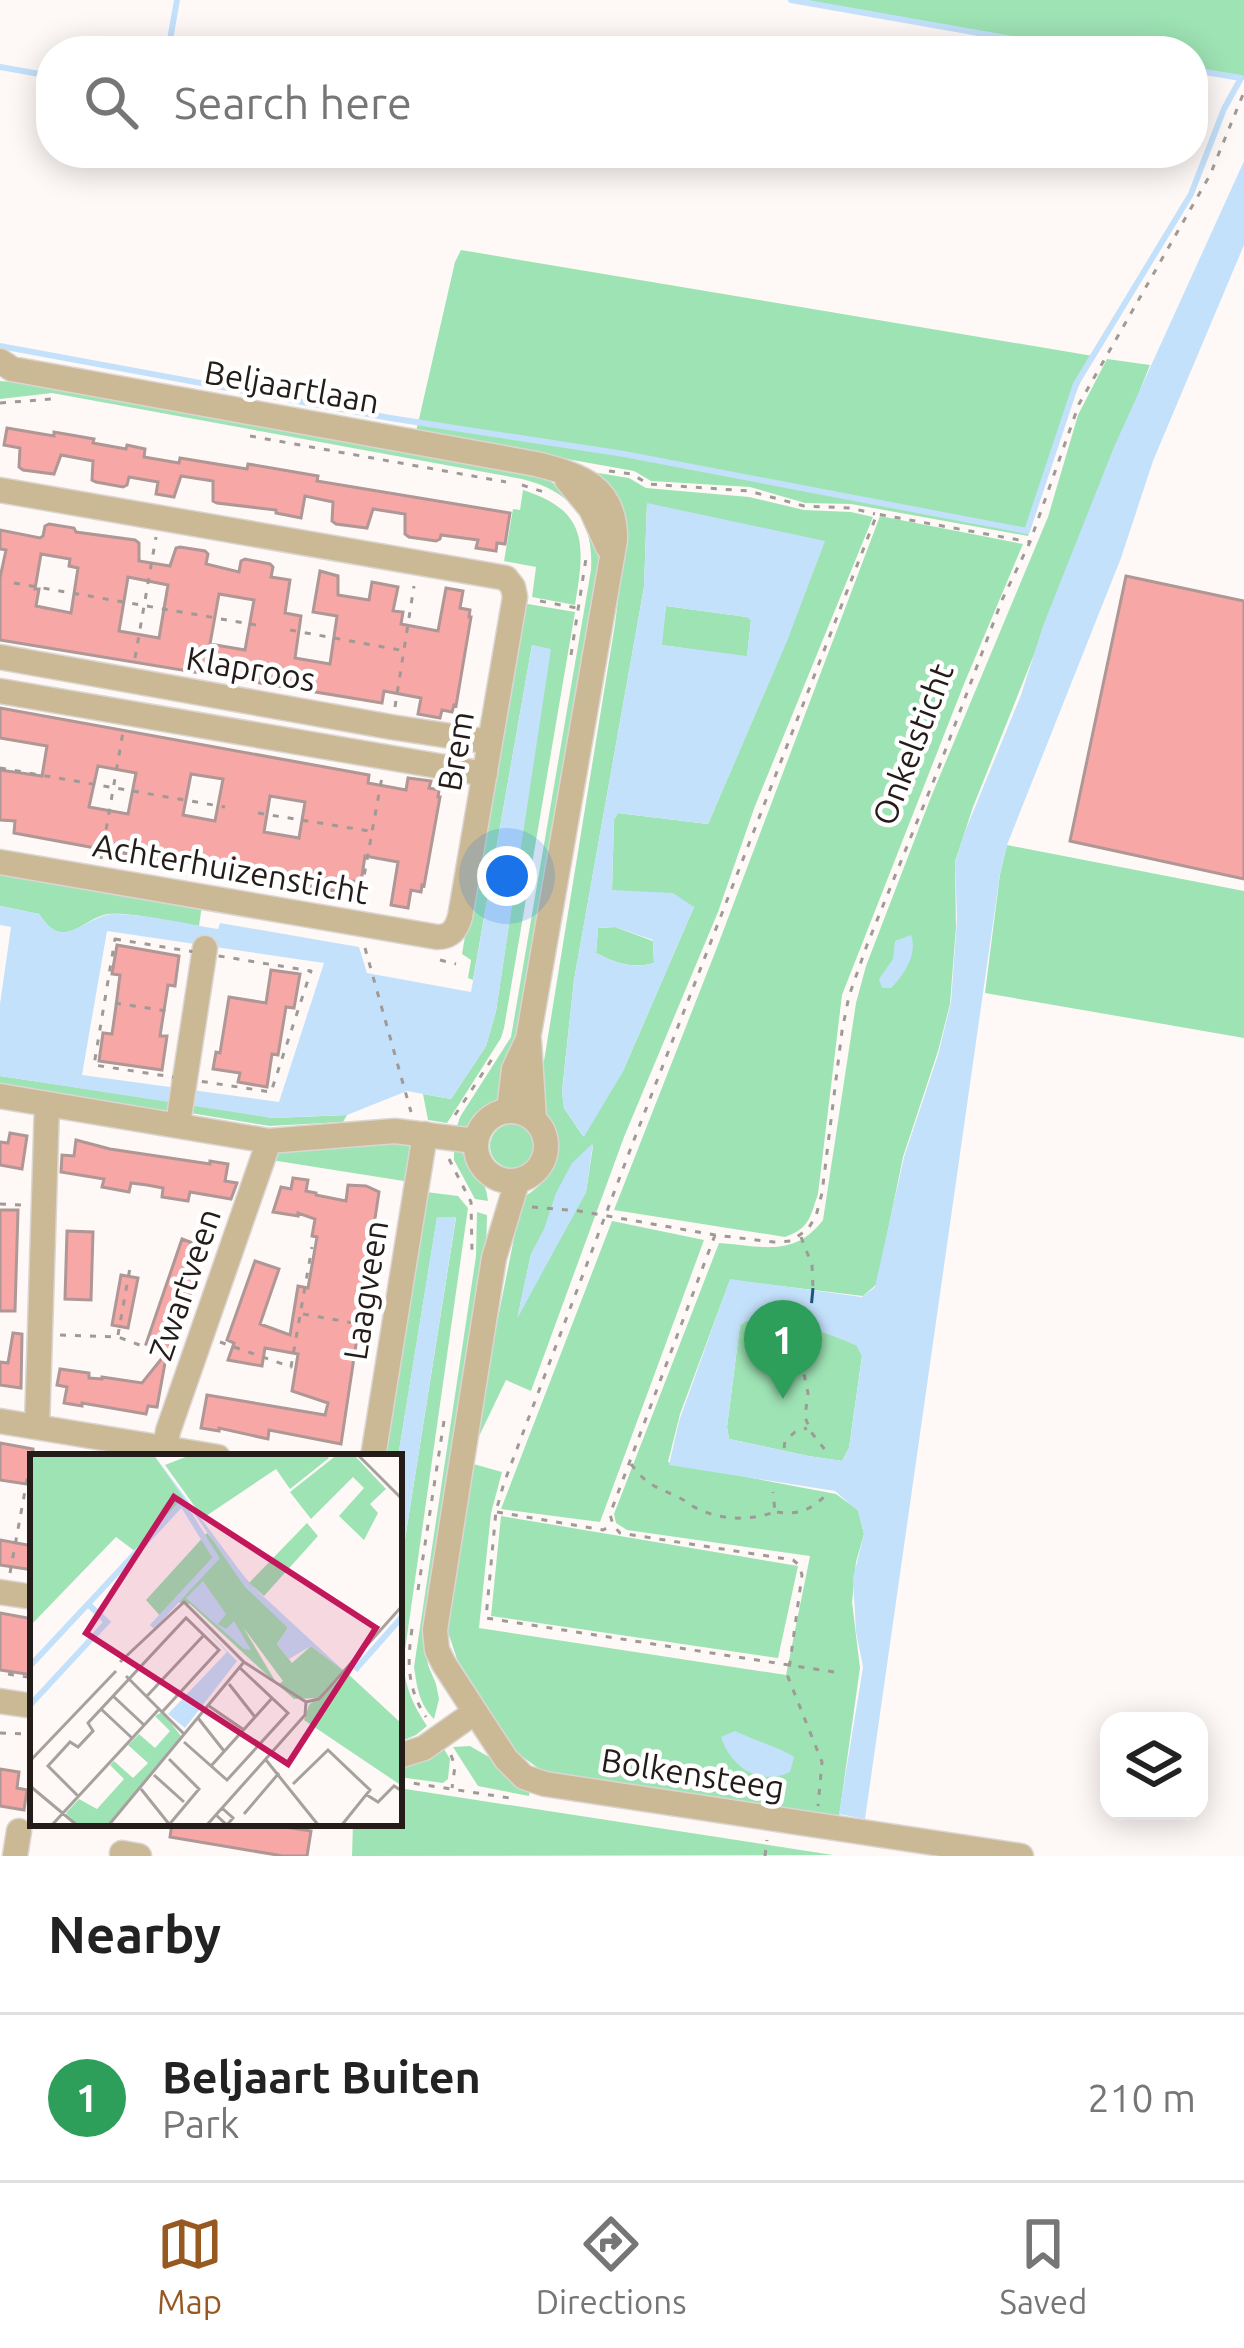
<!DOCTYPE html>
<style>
:root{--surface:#fff;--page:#f6f6f6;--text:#222;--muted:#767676;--line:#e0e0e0;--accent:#985921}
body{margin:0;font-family:Ubuntu,sans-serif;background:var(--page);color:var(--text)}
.controls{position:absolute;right:36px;bottom:36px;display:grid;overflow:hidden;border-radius:24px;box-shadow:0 6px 30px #0003}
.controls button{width:108px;height:108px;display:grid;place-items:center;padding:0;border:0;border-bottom:3px solid var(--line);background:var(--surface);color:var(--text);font:60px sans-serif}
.you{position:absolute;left:507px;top:876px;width:42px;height:42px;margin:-30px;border:9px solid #fff;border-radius:50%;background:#1a73e8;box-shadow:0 0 0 18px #1a73e833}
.badge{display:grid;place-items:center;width:78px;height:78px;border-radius:50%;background:var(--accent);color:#fff;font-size:39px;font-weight:700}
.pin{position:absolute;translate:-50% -99px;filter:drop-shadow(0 3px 6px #0008)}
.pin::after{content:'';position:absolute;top:63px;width:42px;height:36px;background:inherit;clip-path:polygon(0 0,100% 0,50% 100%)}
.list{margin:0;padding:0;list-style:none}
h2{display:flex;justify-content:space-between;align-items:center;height:156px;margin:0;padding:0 48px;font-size:51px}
h2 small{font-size:39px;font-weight:400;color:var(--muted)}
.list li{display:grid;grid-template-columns:78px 1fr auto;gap:36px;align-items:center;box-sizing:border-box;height:168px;padding:0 48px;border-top:3px solid var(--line)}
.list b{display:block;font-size:45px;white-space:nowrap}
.list p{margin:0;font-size:39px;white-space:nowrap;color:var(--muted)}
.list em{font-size:39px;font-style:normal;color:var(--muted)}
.icon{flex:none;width:66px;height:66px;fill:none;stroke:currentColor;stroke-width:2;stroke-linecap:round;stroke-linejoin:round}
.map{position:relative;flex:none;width:1244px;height:1856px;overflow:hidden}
.search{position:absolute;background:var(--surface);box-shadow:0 6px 30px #0003;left:36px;right:36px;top:36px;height:132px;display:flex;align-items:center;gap:30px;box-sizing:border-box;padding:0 42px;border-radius:48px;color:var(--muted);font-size:45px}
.sheet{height:324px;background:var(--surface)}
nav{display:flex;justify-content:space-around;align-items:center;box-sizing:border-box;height:168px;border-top:3px solid var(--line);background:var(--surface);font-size:33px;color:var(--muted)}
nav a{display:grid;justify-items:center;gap:6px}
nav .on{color:var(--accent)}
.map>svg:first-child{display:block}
.green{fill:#9ee3b4;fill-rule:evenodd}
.water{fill:#c4e1fb;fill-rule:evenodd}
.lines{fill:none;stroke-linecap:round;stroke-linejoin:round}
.stream{stroke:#c4e1fb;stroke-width:6}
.ferry{stroke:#1e537e;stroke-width:3;stroke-dasharray:15 12;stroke-linecap:butt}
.building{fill:#f7a7a6;stroke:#af9796;stroke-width:3;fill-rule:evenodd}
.minor-casing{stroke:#dbd6d3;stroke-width:27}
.path{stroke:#a09a97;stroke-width:3;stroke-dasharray:6 9;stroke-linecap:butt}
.minor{stroke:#cab994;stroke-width:24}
.labels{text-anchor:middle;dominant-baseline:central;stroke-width:9;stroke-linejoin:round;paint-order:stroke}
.street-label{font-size:33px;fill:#241c18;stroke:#fff}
.inset-river{fill:none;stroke:#c4e1fb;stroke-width:6}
.inset-road{fill:none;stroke:#a7a19e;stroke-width:3}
.view{fill:#c2185b;fill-opacity:0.15;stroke:#c2185b;stroke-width:6}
.inset-edge{fill:none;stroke:#241c18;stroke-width:6}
</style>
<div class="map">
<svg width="1244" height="1856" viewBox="0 0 1244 1856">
<rect width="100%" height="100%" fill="#fef9f7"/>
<path class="green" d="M789,0H1244V80L1193,71V51H1087Z
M461,250L1093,356L1066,412L1028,536L851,504L805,503L750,487L651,481L634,471L416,432L455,262Z
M1107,359L1150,365L973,807L955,862L956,927L950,1004L938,1051L903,1157L877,1284L863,1296L730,1280L680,1414L668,1462L836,1494L858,1510L864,1534L856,1562L852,1602L860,1668L839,1817L548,1775L517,1753L457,1659L445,1623L470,1463L502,1472L491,1513L479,1628L786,1675L810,1556L627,1530L616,1523L614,1514L719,1243C761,1246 794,1258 823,1220L856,1003L866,966L931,797L1048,517L1078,415Z
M0,381L52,385L538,475C574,491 596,523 600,561L514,1060L504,1101L471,1126L456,1129L460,1117L511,1037L591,570C594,519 571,491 522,479L52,393L0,399Z
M586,471L629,478L646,488L749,497L804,510L851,512L873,517L755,806L718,912L624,1137L531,1391L506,1380L471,1453L522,1198C565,1173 560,1142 537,1104L615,624L624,550ZM647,504L824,542L787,640L708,824L618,813L614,819L612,890L694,907L623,1071L583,1136L564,1108L562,1091L574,980L644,587ZM593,1146L586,1192L518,1315L531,1254Z
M523,490C589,511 585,545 575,605L532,597L536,567L504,561L513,509L520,510Z
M880,516L1023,544L964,684L842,995L818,1194C810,1217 810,1228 785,1237L614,1210L716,950Z
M522,603L575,612L504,1028L501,1038L447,1123L428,1120L423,1094L451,1099L486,1046L496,1011L550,650L532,645L473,980L468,978L471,960L462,954Z
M666,606L747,617L751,620L747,657L661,645Z
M1007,845L1244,891V1038L985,993L1000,874Z
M0,870L202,905L199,926C175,923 124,910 104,915C90,918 74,935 60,932C50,930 45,922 39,914L0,906Z
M615,927L653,941L654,963C634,969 614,963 596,953L598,928Z
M0,1076L174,1102L173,1110L165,1116L0,1089Z
M190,1104L273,1118L347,1115L343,1122L270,1126L190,1113Z
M490 1146a22 22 0 1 1 44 0a22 22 0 1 1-44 0Z
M407,1140L414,1148L410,1182L271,1160L276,1152Z
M454,1147C472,1159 486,1179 488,1201L475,1199L454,1160Z
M426,1192L458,1196L468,1208L403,1664C406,1689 413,1705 427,1726L416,1735L399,1742V1577L456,1218H437L398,1457H386Z
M477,1212L487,1215L486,1253L425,1639L428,1665L436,1684L439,1699L434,1719C419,1704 417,1687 414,1667L476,1256Z
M612,1221L704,1240L600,1522L501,1509Z
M746,1321C785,1321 821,1329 857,1345L862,1356L849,1448L842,1461L808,1456L729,1439L727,1427L740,1325Z
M501,1516L798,1566L778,1658L491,1616Z
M470,1746L489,1757L511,1780L530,1789L529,1796L478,1786L453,1747Z
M444,1749L450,1759L448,1779L443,1783L399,1777V1768L415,1764Z
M399,1788L833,1855L352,1856L353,1823H399Z"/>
<path class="water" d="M1244,161V245L1153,461L1121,558L1007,845L1000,874L865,1819L839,1814L863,1667L856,1632L853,1578L864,1534L858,1511L835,1491L669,1465L679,1421L730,1279L862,1297L875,1287L904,1157L938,1055L951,1002L957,919L955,863L964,834L1021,695L1043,626L1114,447ZM746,1321C785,1321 821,1329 857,1346L862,1357L849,1448L842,1461L808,1456L729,1439L727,1427L740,1325Z
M647,503L825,541L787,641L708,824L618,813L614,819L612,890L673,893L694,907L623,1071L584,1137L564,1108L562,1092L574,980L644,587ZM666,606L747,617L751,620L747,656L662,645ZM615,927L653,940L654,963C634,969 614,963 596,953L598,928Z
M532,645L551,649L496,1011L486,1046L451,1099L407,1091L347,1115L273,1118L0,1076V1004L11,927L0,925V906L39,914C45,922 50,930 60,932C75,935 95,914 114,914C148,914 185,924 218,929L220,923L359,947L367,973L471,992ZM107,931L324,963L279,1102L82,1075Z
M911,935C918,955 904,974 891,988H882L879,979L893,959L895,941Z
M593,1143L586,1192L517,1319L531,1254L544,1229L556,1193L572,1163Z
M437,1217H456L399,1577L398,1457Z
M735,1731C751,1739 783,1749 794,1757L790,1772C760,1786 731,1768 721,1737Z"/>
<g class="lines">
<path class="stream" d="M791,0L1080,51
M168,51L177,0
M0,67L51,76
M0,346L390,418L624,454L1027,531L1076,384L1191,194L1224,109L1241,78L1193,70"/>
<path class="ferry" d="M809,1330L813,1288"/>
</g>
<path class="building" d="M7,428L54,436V432L94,439L93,443L126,449L127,445L145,449L144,457L179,463L180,458L247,469L248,464L318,476L317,481L510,513L505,544L497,543L496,551L476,548L478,540L441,535L440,539L436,541L409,537L405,534V514L373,509L367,528L336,524L332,521L333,502L305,496L301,518L276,513V510L217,503L213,501V481L181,476L174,497L156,494L158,482L129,477L127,485L123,487L96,482L92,480L93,461L61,455L54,474L23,470L19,467L20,448L4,445Z
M49,524L74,528L76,532L135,540L139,543V561L170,566L176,548L180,547L205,551L208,554L206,564L239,572L241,561L245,559L270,564L273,567L271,577L290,580L285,613L301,616L295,658L330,664L337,616L313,612L320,571L338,576V595L369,600L372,582L398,587L393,611L403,612L401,624L438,631L446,588L463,591L460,608L470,610L469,617H471L456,706L454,705L452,712L442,710L440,718L418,714L421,698L384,691L382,703L0,640V578L6,550L0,549V530L40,538L43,536L45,526ZM41,554L70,559L69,566L78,568L71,613L36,606L39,589H35ZM128,577L168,585L159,638L119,631ZM219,594L254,600L245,650L210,644Z
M1126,576L1244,601V879L1070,841Z
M0,708L369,775L368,783L406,790L408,778L431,781L429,788L439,790L438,797H440L424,886L422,885L421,892L411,890L408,908L391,905L398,862L365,856L361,882L352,881L348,893L288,883L289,880L282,878L243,872L241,869L185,859L182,864L14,833L15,821L0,820V770L42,776L47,746L0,738ZM98,766L136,773L128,814L89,807ZM191,774L223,779L215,821L183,815ZM270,796L305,802L299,838L264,832Z
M117,945L179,956L175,986L168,985L160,1036H167L162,1070L99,1061L103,1033L112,1034L116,1006L120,975L112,974Z
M271,970L300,974L294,1008L286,1007L278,1055L272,1054L267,1087L238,1082L240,1073L213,1069L216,1052L220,1053L229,997L266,1003Z
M10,1133L27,1136L22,1169L0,1165V1142L8,1143Z
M76,1140L110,1149L210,1164V1161L228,1164L225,1181L237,1183L231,1199L190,1192L188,1201L162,1197L163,1188L147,1185L131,1183L129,1192L102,1187L104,1179L61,1172L62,1155L74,1156Z
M293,1178L308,1180L306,1191L316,1193V1195L346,1201L348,1185L366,1186L379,1192L341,1444L269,1430L268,1439L219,1428V1431L201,1428L207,1395L325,1415L328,1403L292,1391L298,1354L265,1348L262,1366L228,1360L234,1343L227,1340L255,1261L279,1269L260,1324L290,1335L298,1286L308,1288L317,1237L312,1236L315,1219L298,1213V1216L273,1212L281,1187L291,1189Z
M0,1210H18L15,1311H0Z
M67,1231L93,1232L91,1300L65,1299Z
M182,1239L206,1248L170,1352H167L146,1344Z
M121,1275L138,1278L128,1328L112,1325Z
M13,1333L22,1334L21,1388L0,1385V1362L8,1363Z
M167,1352L157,1407L148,1406L146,1414L82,1403V1406L64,1403L67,1387L57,1385L60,1369L89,1373V1378L102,1379V1377L142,1383Z
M0,1443L33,1449V1485L0,1480Z
M0,1540L33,1546V1570L0,1565Z
M0,1613L33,1619V1675L0,1670Z
M0,1769L19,1772L17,1788L27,1790L24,1810L0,1806Z
M172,1823H259L311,1831L307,1856H283L170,1837Z"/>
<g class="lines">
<g class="minor-casing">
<path id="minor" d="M0,361L12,369L536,464C580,475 616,486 615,540L528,1039L514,1069L509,1110
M567,480L591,509L608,547
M0,490L506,578L513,587L515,597L460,917C456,930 451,937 437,937L0,862
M0,657L391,727L490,742
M0,691L485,774
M529,1041L534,1119
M0,1096L269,1141L395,1131L475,1141
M476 1146a35 35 0 1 1 70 0a35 35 0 1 1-70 0Z
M178,1124L205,948
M517,1182L494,1258L435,1630L437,1650L444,1664L506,1759L524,1777L545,1784L1021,1856
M0,1421L218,1457
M37,1427L47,1104
M165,1449L168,1431L269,1141
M373,1457L425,1134
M0,1592L33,1597
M0,1701L33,1706
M399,1756L424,1748L475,1712
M122,1853L139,1856
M15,1856L19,1831"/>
</g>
<path class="path" d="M0,403L52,399
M250,436L506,482
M609,471L632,474L648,484L749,491L804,506L851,508L875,514
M522,485L547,493
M14,583L256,625
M540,601L577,608
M290,630L400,650
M571,655L587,552
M135,658L156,537
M395,707L414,586
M0,768L225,807
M258,813L369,831
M101,859L123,732
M359,904L382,777
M115,939L311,971L271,1092L94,1065Z
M365,948L411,1112
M440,960L456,964
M115,1003L173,1012
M455,1115L496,1053
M449,1159L471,1202L472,1252
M0,1204L22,1205
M532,1207L579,1211L715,1235L774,1242L791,1241L808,1229L816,1216L822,1193L842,1031L849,996L867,945L936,775L1002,600L1030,542L1079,404L1210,175L1244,92
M715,1235L610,1514L613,1525L620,1533L793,1560L799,1565L802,1575L788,1677L822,1762L818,1806
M801,1237L812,1265L813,1288
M303,1314L370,1326
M809,1330L803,1369L808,1393L805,1417L811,1432L826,1451
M60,1335L118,1337L172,1357
M118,1335L131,1262
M220,1342L291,1367L312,1247
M784,1448L785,1441L795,1432L807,1428
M631,1464C646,1484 653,1486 676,1496C685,1500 692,1507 701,1510C724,1521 751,1520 775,1512L773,1492
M497,1512L603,1530L611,1526
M777,1512C798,1515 809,1511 825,1496
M10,1573L33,1447
M418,1590L444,1421
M412,1629C407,1662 407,1688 426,1717
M834,1672L486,1618L496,1511L504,1483L632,1145L877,514L1030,542
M8,1674L33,1678
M0,1733L33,1734
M451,1755L455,1766L452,1788
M399,1781L516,1799
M765,1856L767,1840"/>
<use href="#minor" class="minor"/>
</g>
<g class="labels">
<g class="street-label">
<text transform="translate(292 386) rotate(10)">Beljaartlaan</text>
<text transform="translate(251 668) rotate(10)">Klaproos</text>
<text transform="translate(912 744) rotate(-69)">Onkelsticht</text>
<text transform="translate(455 751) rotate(-80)">Brem</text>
<text transform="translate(231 868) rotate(10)">Achterhuizensticht</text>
<text transform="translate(184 1284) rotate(-71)">Zwartveen</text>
<text transform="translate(365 1290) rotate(-81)">Laagveen</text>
<text transform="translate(693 1773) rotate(9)">Bolkensteeg</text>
</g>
</g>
<g transform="translate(30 1454)">
<rect width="372" height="372" fill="#fef9f7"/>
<path d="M0,0H123L156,45L106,98L86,83L0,172ZM163,0H295L299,4L260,35L246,15L173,64L135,11ZM308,0H323L356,35L340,50L348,59L334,86L309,62L334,34L323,23L281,65L260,38ZM277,69L288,82L234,142L219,129ZM177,79L258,174L247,190L262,209L281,192L313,216L288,244L264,245L248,231L253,227L213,173L247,230L160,150L147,148L132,164L116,146ZM317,219L372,270V332L274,266L279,251ZM132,258L151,282L77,372H49L36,359L49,345L67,355L94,325L80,311L84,307L103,324L118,309L98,291L109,280L125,294L140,277L125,262Z" fill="#9ee3b4"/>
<path d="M123,0L219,129L313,216L281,192L259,205L247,190L258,174L215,133ZM173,127L196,160L188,170L196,175L204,167L221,196L214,195L156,144ZM165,165L207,207L155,274L138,260L197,198Z" fill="#c4e1fb"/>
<path class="inset-river" d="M0,212L57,151M325,216L372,163M0,251L77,168L58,150L152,49L186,104L122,173"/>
<path class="inset-road" d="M327,0L372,45M90,208L154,148L214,208L276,248M96,222L154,280M199,230L225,263M83,242L114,271M117,242L174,181M276,248L289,245L372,152M179,252L214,276M71,255L102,284M168,264L194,297M154,288L197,326L258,259L209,213M236,306L289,372M0,307L86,217M181,312L243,243M124,321L154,348M263,330L298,296L340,336L311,372M0,332L48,372M111,335L139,370M337,341L348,348L364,332L372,337M48,342L18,312L40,288L48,293L63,277L58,269L156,164L189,196L133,257M214,360L249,319M186,361L197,371L203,364L192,354M21,372L130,254M78,372L214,208M138,372L169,335L139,305M176,372L275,261L276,248"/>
<path class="view" d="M144,43L346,174L258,310L56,179Z"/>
<rect width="372" height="372" class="inset-edge"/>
</g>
</svg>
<div class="controls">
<button><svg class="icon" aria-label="layers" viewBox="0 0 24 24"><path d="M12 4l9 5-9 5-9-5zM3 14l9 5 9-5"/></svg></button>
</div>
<div class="you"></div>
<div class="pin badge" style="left:783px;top:1399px;background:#2e9e5b">1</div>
<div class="search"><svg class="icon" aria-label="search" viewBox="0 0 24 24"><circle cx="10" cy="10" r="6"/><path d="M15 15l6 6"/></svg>Search here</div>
</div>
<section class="sheet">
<h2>Nearby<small></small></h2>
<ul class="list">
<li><span class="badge" style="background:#2e9e5b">1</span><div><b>Beljaart Buiten</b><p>Park</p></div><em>210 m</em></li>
</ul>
</section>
<nav>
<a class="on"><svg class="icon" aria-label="map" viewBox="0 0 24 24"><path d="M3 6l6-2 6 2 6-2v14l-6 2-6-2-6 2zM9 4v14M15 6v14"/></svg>Map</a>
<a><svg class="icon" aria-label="directions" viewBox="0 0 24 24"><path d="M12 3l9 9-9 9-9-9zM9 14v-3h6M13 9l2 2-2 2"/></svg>Directions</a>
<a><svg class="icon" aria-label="saved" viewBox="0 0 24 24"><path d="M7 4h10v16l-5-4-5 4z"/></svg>Saved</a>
</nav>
